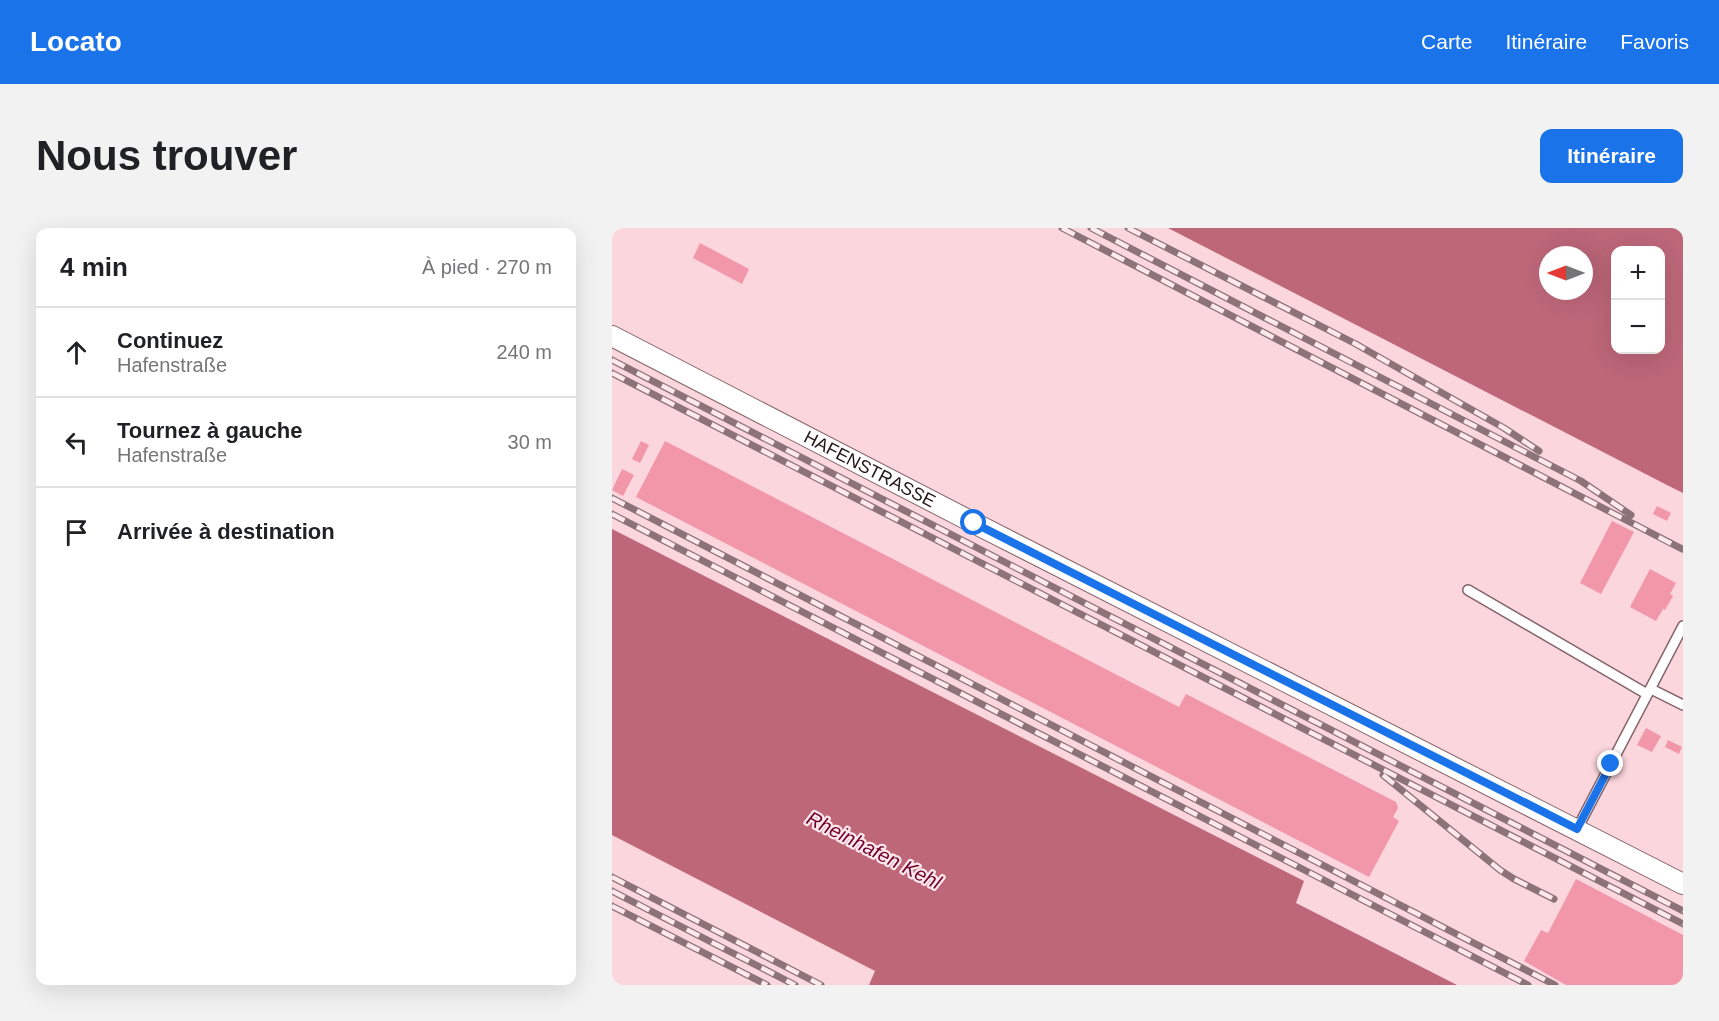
<!DOCTYPE html>
<html lang="fr">
<meta charset="utf-8">
<style>
:root{--surface:#fff;--page:#f2f2f2;--text:#202124;--muted:#757577;--line:#e0e0e0;--accent:#1a73e8}
body{margin:0;font-family:Arial,sans-serif;background:var(--page);color:var(--text)}
.controls{position:absolute;right:18px;top:18px;display:grid;overflow:hidden;border-radius:12px;box-shadow:0 6px 24px #0002}
.controls button{width:54px;height:54px;display:grid;place-items:center;padding:0;border:0;border-bottom:2px solid var(--line);background:var(--surface);color:var(--text);font:30px sans-serif}
.compass{position:absolute;left:927px;top:18px;width:54px;height:54px;border-radius:50%;background:var(--surface);box-shadow:0 6px 24px #0002;rotate:270deg}
.stop{position:absolute;width:18px;height:18px;margin:-14px;border:4px solid #1a73e8;border-radius:50%;background:#fff}
.stop.end{background:#1a73e8;border-color:#fff;box-shadow:0 2px 6px #0008}
.list{margin:0;padding:0;list-style:none}
h2{display:flex;justify-content:space-between;align-items:center;height:78px;margin:0;padding:0 24px;font-size:26px}
h2 small{font-size:20px;font-weight:400;color:var(--muted)}
.list li{display:grid;grid-template-columns:39px 1fr auto;gap:18px;align-items:center;box-sizing:border-box;height:90px;padding:0 24px;border-top:2px solid var(--line)}
.list b{display:block;font-size:22px;white-space:nowrap}
.list p{margin:0;font-size:20px;white-space:nowrap;color:var(--muted)}
.list em{font-size:20px;font-style:normal;color:var(--muted)}
.icon{flex:none;width:33px;height:33px;fill:none;stroke:currentColor;stroke-width:2;stroke-linecap:round;stroke-linejoin:round}
.map{position:relative;flex:none;width:1071px;height:757px;overflow:hidden;border-radius:12px}
header{display:flex;align-items:center;gap:36px;box-sizing:border-box;height:84px;padding:0 30px;background:var(--accent);color:#fff}
header strong{font-size:28px}
nav{display:flex;gap:33px;margin-inline-start:auto;font-size:21px}
.intro{display:flex;align-items:center;justify-content:space-between;box-sizing:border-box;height:144px;padding:0 36px}
h1{margin:0;font-size:42px}
.button{padding:15px 27px;border-radius:12px;background:var(--accent);color:#fff;font-size:21px;font-weight:700}
main{display:flex;gap:36px;padding:0 36px}
aside{flex:1;background:var(--surface);border-radius:12px;box-shadow:0 6px 24px #0002}
.map>svg:first-child{display:block}
.water{fill:#bd6779;fill-rule:evenodd}
.building{fill:#f296a9}
.lines{fill:none;stroke-linecap:round;stroke-linejoin:round}
.lane-casing{stroke:#846469;stroke-width:12}
.street-casing{stroke:#846469;stroke-width:22}
.lane{stroke:#fff;stroke-width:9}
.street{stroke:#fff;stroke-width:20}
.rail-casing{stroke:#8b7377;stroke-width:7}
.rail{stroke:#fee8eb;stroke-width:4.5;stroke-dasharray:14;stroke-linecap:butt}
.route{stroke:#1a73e8;stroke-width:8}
.labels{text-anchor:middle;dominant-baseline:central;stroke-width:4.5;stroke-linejoin:round;paint-order:stroke}
.street-label{font-size:18px;fill:#221618;stroke:#fee8eb}
.water-label{font-size:20px;font-style:italic;fill:#70002d;stroke:#fee8eb}
</style>
<header>
<strong>Locato</strong>
<nav><a>Carte</a><a>Itinéraire</a><a>Favoris</a></nav>
</header>
<div class="intro"><h1>Nous trouver</h1><a class="button">Itinéraire</a></div>
<main>
<aside>
<h2>4 min<small>À pied · 270 m</small></h2>
<ul class="list">
<li><svg class="icon" aria-label="ahead" viewBox="0 0 24 24"><path d="M12 20V5M6 11l6-6 6 6"/></svg><div><b>Continuez</b><p>Hafenstraße</p></div><em>240 m</em></li>
<li><svg class="icon" aria-label="left" viewBox="0 0 24 24"><path d="M17 20v-9H6M10 6l-5 5 5 5"/></svg><div><b>Tournez à gauche</b><p>Hafenstraße</p></div><em>30 m</em></li>
<li><svg class="icon" aria-label="arrive" viewBox="0 0 24 24"><path d="M6 21V4h12l-3 4 3 4H6"/></svg><div><b>Arrivée à destination</b></div></li>
</ul>
</aside>
<div class="map">
<svg width="1071" height="757" viewBox="0 0 1071 757">
<rect width="100%" height="100%" fill="#fbd6dc"/>
<path class="water" d="M556,0H1071V265L1053,256ZM1004,22H1048V122H1004ZM936,27H972V63H936Z
M0,301L692,653L684,675L845,757H257L263,743L0,607Z"/>
<path class="building" d="M88,15L137,41L130,56L81,30Z
M29,213L37,217L28,235L20,231Z
M53,213L567,479L574,466L784,574L786,580L781,589L787,593L757,649L24,269Z
M10,241L22,247L11,268L0,262Z
M1045,278L1059,285L1055,293L1041,286Z
M1000,293L1022,304L989,366L968,355Z
M1038,341L1064,355L1058,366L1061,368L1053,382L1051,381L1044,393L1018,379Z
M1034,500L1049,508L1040,524L1025,517Z
M1056,512L1070,519L1067,526L1053,519Z
M964,651L1071,707V757H954L912,733L929,702L936,705Z"/>
<g class="lines">
<g class="lane-casing">
<path id="lane" d="M856,362L1035,466
M1039,461L1071,477
M965,601L1071,398"/>
</g>
<g class="street-casing">
<g id="street">
<path id="s1" d="M0,108L362,295L1071,656"/>
</g>
</g>
<use href="#lane" class="lane"/>
<use href="#street" class="street"/>
<g class="rail-casing">
<path id="rail" d="M450,0L1070,321
M479,0L969,253L1019,287
M516,0L742,115L892,200L927,223
M0,132L1071,683
M0,145L1071,696
M0,270L943,757
M0,286L916,757
M771,547L888,642L902,651L942,671
M0,649L209,757
M0,663L183,757
M0,678L155,757"/>
</g>
<use href="#rail" class="rail"/>
</g>
<g class="lines">
<path class="route" d="M362,295L965,601L999,536"/>
</g>
<g class="labels">
<g class="street-label">
<text stroke="none"><textPath href="#s1" startOffset="290">HAFENSTRASSE</textPath></text>
</g>
<g class="water-label">
<text transform="translate(262 622) rotate(27)">Rheinhafen Kehl</text>
</g>
</g>
</svg>
<div class="controls">
<button>+</button>
<button>−</button>
</div>
<svg class="compass" viewBox="-18 -18 36 36"><path d="M0-13l5 13h-10z" fill="#e53935"/><path d="M0 13l5-13h-10z" fill="#757577"/></svg>
<div class="stop" style="left:362px;top:295px"></div>
<div class="stop end" style="left:999px;top:536px"></div>
</div>
</main>
